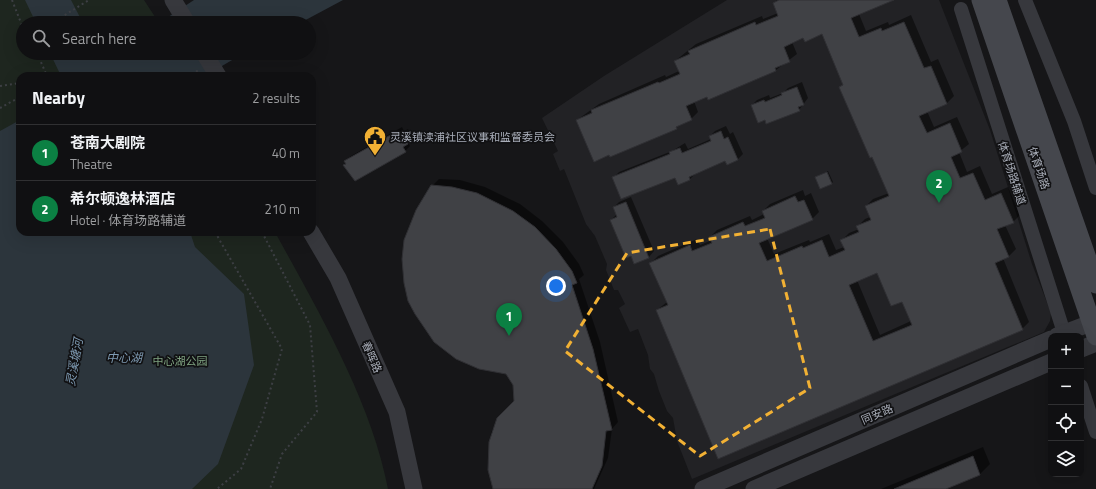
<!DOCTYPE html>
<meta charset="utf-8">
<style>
:root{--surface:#101012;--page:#19191b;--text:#f1f3f6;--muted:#9c9d9f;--line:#303032;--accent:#0b8043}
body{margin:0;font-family:"Titillium Web","Noto Sans SC",sans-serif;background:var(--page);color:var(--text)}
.controls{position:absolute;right:12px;bottom:12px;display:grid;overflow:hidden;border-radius:8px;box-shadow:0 4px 16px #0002}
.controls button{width:36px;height:36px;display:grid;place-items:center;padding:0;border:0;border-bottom:1px solid var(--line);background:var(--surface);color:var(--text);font:20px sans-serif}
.you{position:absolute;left:556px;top:286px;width:14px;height:14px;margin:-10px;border:3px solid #fff;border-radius:50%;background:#1a73e8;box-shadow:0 0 0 6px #1a73e833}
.badge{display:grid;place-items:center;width:26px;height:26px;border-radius:50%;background:var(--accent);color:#fff;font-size:13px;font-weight:700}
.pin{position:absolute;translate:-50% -33px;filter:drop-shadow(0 1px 2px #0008)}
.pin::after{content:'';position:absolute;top:21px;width:14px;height:12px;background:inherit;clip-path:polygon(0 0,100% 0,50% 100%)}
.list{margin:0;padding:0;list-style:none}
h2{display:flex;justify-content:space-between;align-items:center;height:52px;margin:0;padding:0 16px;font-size:17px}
h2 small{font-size:13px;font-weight:400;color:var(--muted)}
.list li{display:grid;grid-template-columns:26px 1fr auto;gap:12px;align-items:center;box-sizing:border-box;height:56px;padding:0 16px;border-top:1px solid var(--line)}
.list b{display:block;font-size:15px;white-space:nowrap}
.list p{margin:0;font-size:13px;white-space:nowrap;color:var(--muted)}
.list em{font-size:13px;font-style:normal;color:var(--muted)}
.icon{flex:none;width:22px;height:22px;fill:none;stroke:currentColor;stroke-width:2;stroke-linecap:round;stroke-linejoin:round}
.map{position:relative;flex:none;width:1096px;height:489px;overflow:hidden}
.search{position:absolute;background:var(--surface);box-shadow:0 4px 16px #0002;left:16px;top:16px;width:300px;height:44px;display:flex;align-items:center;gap:10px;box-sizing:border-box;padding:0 14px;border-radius:22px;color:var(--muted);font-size:15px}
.panel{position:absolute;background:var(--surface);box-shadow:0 4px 16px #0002;left:16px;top:72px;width:300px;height:164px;border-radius:12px}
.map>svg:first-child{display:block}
.built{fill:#222225}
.green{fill:#1e261f}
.water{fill:#2c353c}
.shadow{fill:#0007;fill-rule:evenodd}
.building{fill:#404145;stroke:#303034;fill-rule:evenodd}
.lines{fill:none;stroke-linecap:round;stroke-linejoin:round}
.path{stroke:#3d3f44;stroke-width:2;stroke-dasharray:2 3;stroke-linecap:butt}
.minor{stroke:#37383d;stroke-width:14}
.tertiary{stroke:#37383d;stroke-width:17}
.secondary{stroke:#45474d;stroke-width:19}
.marked{fill:none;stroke:#f2b134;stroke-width:3;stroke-dasharray:8 5;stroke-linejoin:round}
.labels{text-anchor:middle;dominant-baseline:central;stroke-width:3.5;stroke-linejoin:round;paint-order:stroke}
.poi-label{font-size:11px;fill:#a8adb8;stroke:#111113;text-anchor:start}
.street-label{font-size:11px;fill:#a8adb8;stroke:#111113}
.park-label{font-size:11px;fill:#7fa381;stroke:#111113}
.water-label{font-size:12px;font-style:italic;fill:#7f9bb3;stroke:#111113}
</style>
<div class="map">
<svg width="1096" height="489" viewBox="0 0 1096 489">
<rect width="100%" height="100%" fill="#161618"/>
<path class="built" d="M727,0H939L990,130L1032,264L1051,313L1050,321L1044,332L692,479L677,441L673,418L667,411L659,391L654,374L650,369L648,355L638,329L630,332L619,308L625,304L618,290H614L606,270L607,264L595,236L586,224L564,169L560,171L553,154L558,151L542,118L604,76Z"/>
<path class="green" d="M0,0H144L159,23H23V53H175L188,76H20V232H275C318,311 371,400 388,489H0Z"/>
<path class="water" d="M25,0H71L83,23H36Z
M194,0H343L300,23H159Z
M50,53H244L205,76H61Z
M20,120V232H190L195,247L244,294L254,365L218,464L192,489H0V131Z"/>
<path class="shadow" d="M777,0H888L859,14L866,31L888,22L889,25L911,15L931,62L938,59L954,96L947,103L927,111L934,127L957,117L969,144L959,152L967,172L980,166L992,194L1008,187L1020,215L1013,222L1005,225L1016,249L1009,256L1003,258L1029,322L1022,329L719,458L657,310L667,302L651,263L658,256L697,239L700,245L712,240L710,237L717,230L750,216L752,220L764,214L763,211L770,204L803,190L805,196L811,193L819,212L812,219L767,238L774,254L809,240L810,242L829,234L836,250L844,247L842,240L849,233L859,229L858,226L865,219L870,217L866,206L873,199L889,193L841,87L844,84L822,33L804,37L792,42L797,54L776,70L709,99L707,95L694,101L698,112L691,119L681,123L676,128L577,120L599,104L665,75L666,77L679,71L675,61L696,44L762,16L763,19L778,13L774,3ZM877,272L902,300L911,321L880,335L857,280Z
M802,82L808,98L799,110L765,119L752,105L757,100L769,95L770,98L783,93L788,88Z
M726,126L730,134L733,132L743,154L738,159L726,160L696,173L690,179L678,184L675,177H614L619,172L672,151L685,143L688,149L711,139L710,136L715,131Z
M402,127L404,131L408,129L413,138L408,142L410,146L405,151L345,165L347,163L346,161L351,156Z
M828,171L833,182L831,184L816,177Z
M439,179L460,180L485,187L520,204L542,221L563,242L579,264L584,275L579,279L600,342L618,422L612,429L608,458L594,489H494L489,470V452L491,433L498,419L515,401L514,385L432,186Z
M631,197L654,251L649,257L635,262L611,220L617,214L614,207L619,202Z
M983,447L990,464L980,474L944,489H881Z"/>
<path class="building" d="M779,0H894L851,18L859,37L881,28L882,31L904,22L924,68L931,66L947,104L919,116L927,133L950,123L962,152L951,157L960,178L973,173L985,200L1001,193L1014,223L997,229L1009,257L995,263L1023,330L718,459L656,310L668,305L649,263L690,245L692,251L712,243L709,237L743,222L745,226L765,218L762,211L795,196L798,202L804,200L813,220L759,243L767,261L802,246L803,248L822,240L829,257L845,250L840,240L859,232L856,226L871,220L865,206L889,196L872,157L870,158L839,87L843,85L822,34L805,42L803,38L784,47L790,62L775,68L776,71L708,100L707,97L686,106L692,120L676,127L677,129L610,157L609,155L594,162L576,120L592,113L591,110L658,82L659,83L680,74L674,61L690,54L688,51L755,22L756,25L778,16L773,3ZM877,273L891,306L902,302L912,325L873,341L849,285Z
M797,87L804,105L798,107L800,111L766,124L765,120L758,123L751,105L764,100L765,102L782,95L781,93Z
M721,131L724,139L728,137L738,160L727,165L725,161L689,177L690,180L678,185L675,178L621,199L612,177L670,154L669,152L680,148L682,153L711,141L709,136Z
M396,132L398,135L402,133L408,144L403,147L406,152L355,181L343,165L346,164L344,161Z
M827,172L832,184L820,189L815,177Z
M431,185L452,187L477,193L513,211L535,227L556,249L572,271L577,283L572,285L593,349L612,430L606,431L602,466L592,489H493L488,470L489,442L497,418L514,401L513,385L506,374L479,369L456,359L434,342L415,314L408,301L404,283L402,259L404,240L416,210Z
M626,202L649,258L634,264L631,256L626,258L610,220L617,217L613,207Z
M973,456L980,475L946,489H894Z"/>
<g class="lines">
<path class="path" d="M12,0L23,28
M52,23L89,0
M37,53L47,76
M187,76L199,70
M0,86L20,83
M0,108L20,97
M215,232L282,349L262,419L241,469L217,489
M262,232L310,325L317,412L282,454L270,489"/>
<path class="minor" d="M1025,0L1074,121L1096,188
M961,9L1065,336
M1081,386L1096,432"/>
<path class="tertiary" d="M173,0L187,23
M204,53L218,76
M311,232L338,278L397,412L414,489
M1057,336L1096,321
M1081,349L1096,343
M703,489L1051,339
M754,489L1051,362"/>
<path class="secondary" d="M981,0L1096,336
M997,0L1096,284"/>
</g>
<path class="marked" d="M770,229L810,388L700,456L565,351L627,253Z"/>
<defs>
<g id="civic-pin" transform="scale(1.15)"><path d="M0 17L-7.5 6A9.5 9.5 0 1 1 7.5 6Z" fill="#f2b134" stroke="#111113"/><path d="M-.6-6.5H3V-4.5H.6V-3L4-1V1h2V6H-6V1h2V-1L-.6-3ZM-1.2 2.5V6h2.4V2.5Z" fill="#111"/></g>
</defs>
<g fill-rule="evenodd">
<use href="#civic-pin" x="375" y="137"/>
</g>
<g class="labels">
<g class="poi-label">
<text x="390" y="137">灵溪镇渎浦社区议事和监督委员会</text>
</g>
<g class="street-label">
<text transform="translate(1039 168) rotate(71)">体育场路</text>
<text transform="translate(1012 173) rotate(72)">体育场路辅道</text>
<text transform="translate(372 357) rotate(66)">春晖路</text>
<text transform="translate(877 414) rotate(-23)">同安路</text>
</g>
<g class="park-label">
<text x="180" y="361">中心湖公园</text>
</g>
<g class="water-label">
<text x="124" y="357">中心湖</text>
<text transform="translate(74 362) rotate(-80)">灵溪塘河</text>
</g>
</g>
</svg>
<div class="controls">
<button>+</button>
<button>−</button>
<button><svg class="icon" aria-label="locate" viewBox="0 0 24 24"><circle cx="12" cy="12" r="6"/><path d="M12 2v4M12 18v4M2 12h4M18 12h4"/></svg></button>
<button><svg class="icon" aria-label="layers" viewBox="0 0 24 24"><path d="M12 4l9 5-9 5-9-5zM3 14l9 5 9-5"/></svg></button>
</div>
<div class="you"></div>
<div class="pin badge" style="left:509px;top:336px">1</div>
<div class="pin badge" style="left:939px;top:203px">2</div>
<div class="search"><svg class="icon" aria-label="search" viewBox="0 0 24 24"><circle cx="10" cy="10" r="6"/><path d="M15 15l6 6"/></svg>Search here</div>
<section class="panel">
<h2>Nearby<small>2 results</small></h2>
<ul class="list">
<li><span class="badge">1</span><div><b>苍南大剧院</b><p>Theatre</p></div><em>40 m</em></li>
<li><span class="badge">2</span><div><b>希尔顿逸林酒店</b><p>Hotel · 体育场路辅道</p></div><em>210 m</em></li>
</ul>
</section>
</div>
